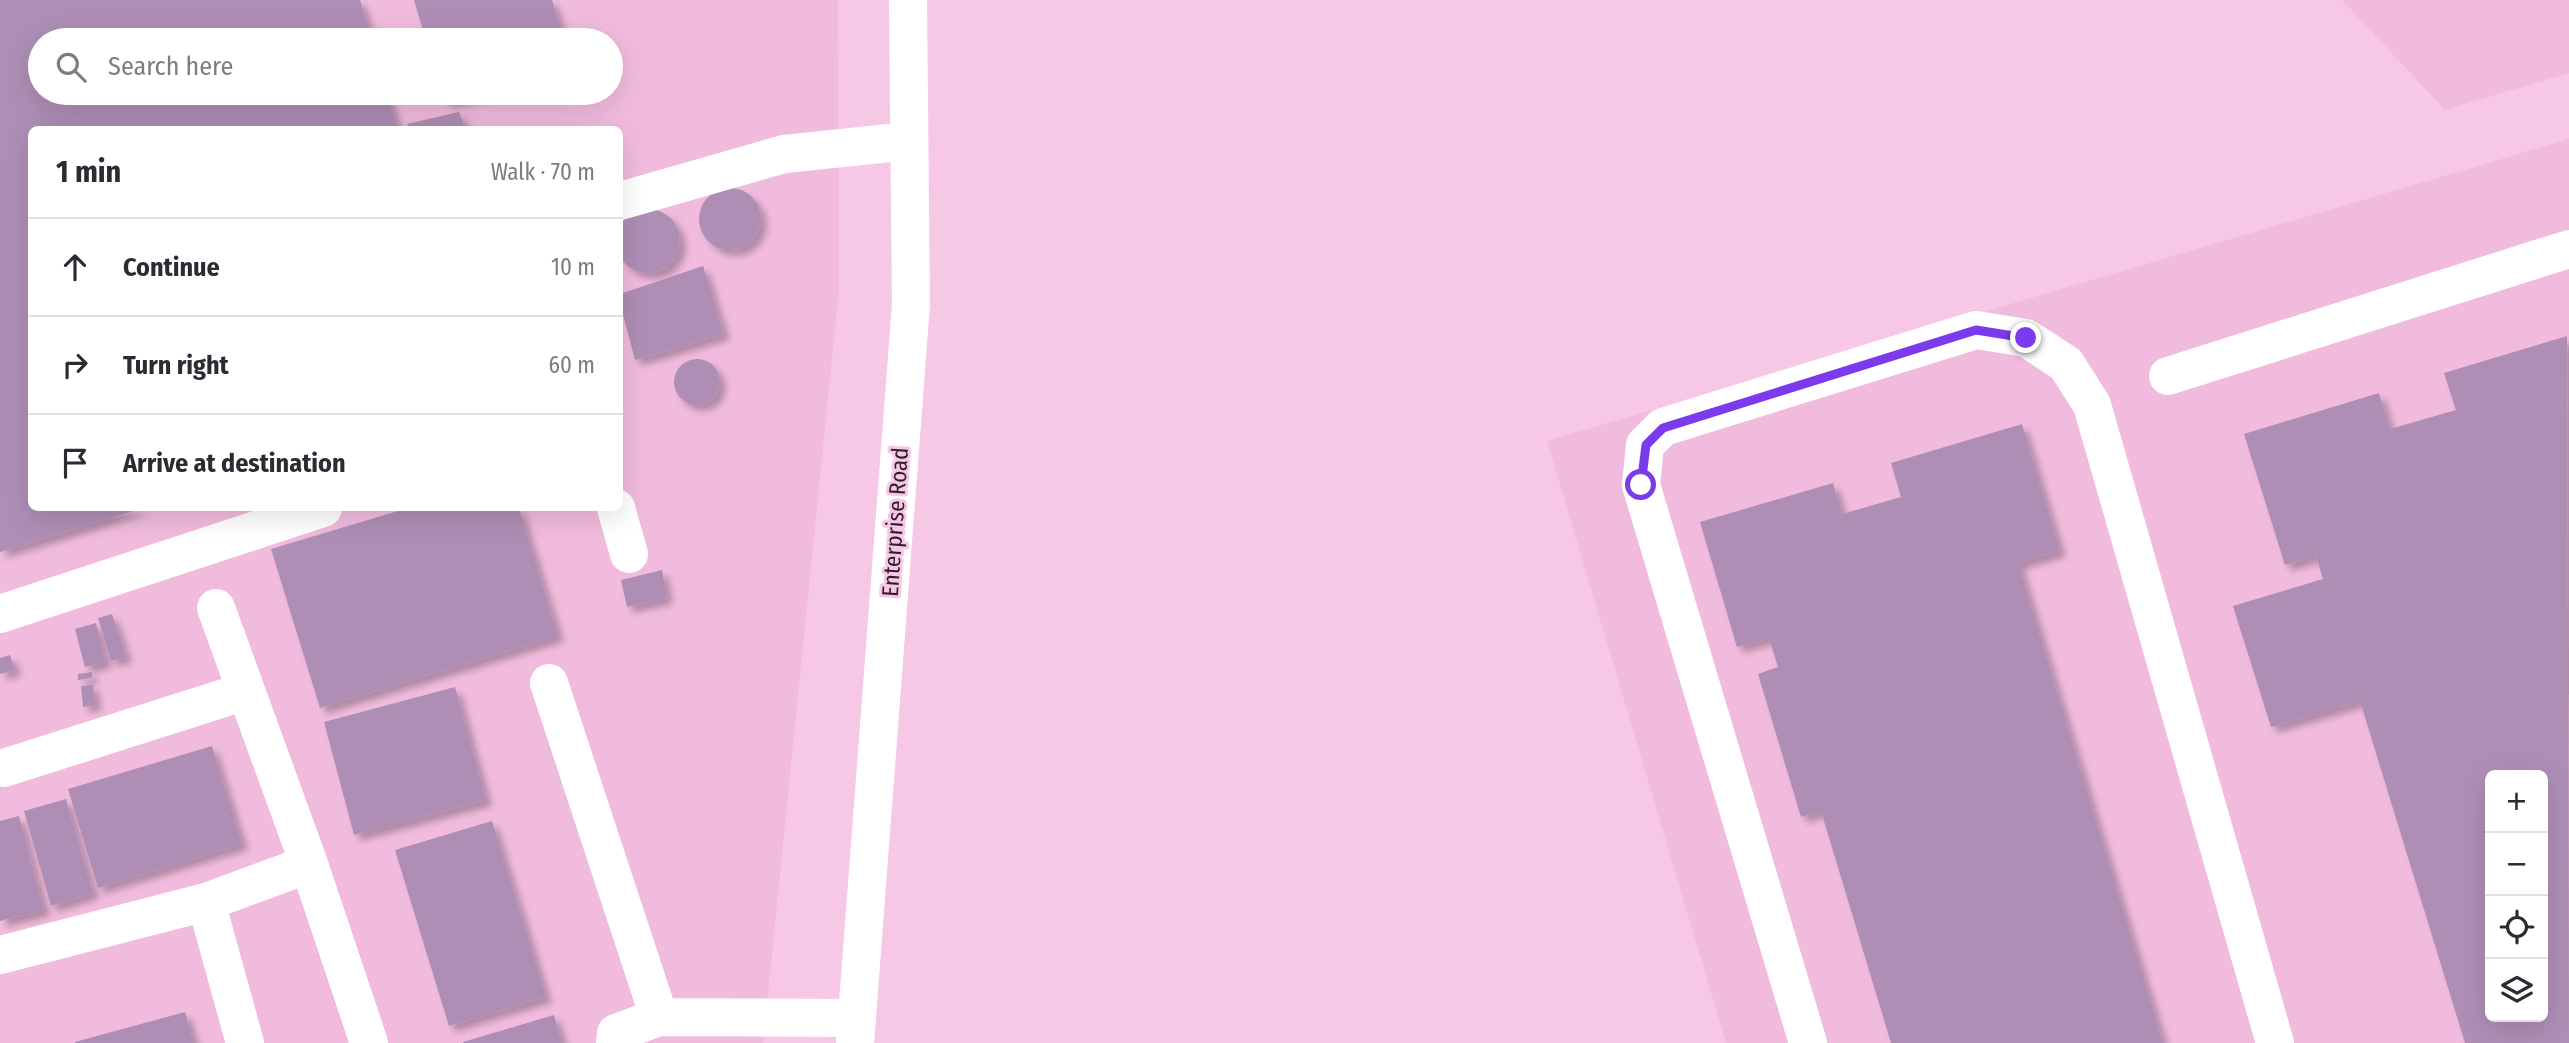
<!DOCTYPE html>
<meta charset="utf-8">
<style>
:root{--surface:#fff;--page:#f2f2f3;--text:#2b2b33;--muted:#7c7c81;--line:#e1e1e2}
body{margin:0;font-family:"Fira Sans Condensed",sans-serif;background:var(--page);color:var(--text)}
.controls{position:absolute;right:21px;bottom:21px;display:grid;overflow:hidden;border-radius:10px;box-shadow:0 7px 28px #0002}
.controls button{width:63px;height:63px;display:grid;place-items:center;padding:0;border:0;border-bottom:2px solid var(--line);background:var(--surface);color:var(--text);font:35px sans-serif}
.stop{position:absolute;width:21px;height:21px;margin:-16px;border:5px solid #7c3aed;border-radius:50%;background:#fff}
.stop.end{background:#7c3aed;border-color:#fff;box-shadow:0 2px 7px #0008}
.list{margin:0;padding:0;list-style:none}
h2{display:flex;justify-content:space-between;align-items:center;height:91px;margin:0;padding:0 28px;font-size:30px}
h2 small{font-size:23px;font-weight:400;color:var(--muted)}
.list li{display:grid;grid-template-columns:46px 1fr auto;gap:21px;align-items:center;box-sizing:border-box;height:98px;padding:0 28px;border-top:2px solid var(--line)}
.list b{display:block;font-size:26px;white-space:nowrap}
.list em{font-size:23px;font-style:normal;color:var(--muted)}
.icon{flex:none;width:38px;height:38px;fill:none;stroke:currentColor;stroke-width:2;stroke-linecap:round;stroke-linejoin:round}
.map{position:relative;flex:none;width:2569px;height:1043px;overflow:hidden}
.search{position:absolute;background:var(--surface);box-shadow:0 7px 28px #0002;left:28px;top:28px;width:595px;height:77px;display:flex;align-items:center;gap:18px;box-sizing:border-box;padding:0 24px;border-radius:38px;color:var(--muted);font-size:26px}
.panel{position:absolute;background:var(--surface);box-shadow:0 7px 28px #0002;left:28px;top:126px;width:595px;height:385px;border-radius:10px}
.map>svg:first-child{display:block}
.built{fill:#f1bbdd;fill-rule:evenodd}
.building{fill:#ae8eb5;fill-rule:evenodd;filter:url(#shadow)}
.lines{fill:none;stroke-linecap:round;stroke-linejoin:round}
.minor{stroke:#fff;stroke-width:38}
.major{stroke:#fff;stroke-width:38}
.route{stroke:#7c3aed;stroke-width:9}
.labels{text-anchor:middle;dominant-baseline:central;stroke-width:6;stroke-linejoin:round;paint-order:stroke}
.street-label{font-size:23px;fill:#2f1d29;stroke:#f7c8e6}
</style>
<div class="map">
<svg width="2569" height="1043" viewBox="0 0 2569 1043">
<defs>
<filter id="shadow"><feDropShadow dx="6" dy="6" stdDeviation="3.5" flood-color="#0004"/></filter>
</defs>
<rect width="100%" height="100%" fill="#f7c8e6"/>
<path class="built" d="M0,0H838L839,290L763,1043H0ZM40,40H611V93H40ZM32,130H620V508H32Z
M2342,0H2569V73L2445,110Z
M2569,139V1043H1726L1547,441ZM2490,775H2543V1017H2490Z"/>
<path class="building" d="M0,0H360L372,40H40V93H387L398,130H32V420L16,424L32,421V508H143L0,552Z
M414,0H552L564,40H426Z
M442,93H487V94L445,102Z
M459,112L466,130H410L407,124Z
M699 219a31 31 0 1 1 62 0a31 31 0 1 1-62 0Z
M616 241a32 32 0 1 1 64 0a32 32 0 1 1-64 0Z
M703,266L724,334L635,360L620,303V294Z
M2567,336L2569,1043H2465L2360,701L2271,727L2233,606L2323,579L2316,556L2285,565L2244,434L2379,393L2390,429L2456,410L2444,373ZM2490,775H2543V1017H2490Z
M674 382a23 23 0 1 1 46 0a23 23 0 1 1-46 0Z
M2022,424L2060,551L2018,563L2163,1043H1891L1821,811L1801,817L1758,674L1778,667L1769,638L1737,647L1700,522L1833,483L1842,514L1901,497L1891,463Z
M408,508H519L558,636L320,708L271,549Z
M662,570L667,598L627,607L621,580Z
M112,614L126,657L111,661L98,618Z
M96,623L106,662L85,667L75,629Z
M10,655L15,670L0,674V658Z
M92,672V678L78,680V674Z
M93,685L95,705L83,707L81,686Z
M455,687L486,800L354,835L324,722Z
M212,746L242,844L98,888L68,789Z
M66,799L93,893L51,906L24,811Z
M19,816L44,910L0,921V821Z
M492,821L546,997L449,1026L395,850Z
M185,1012L194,1043H75V1042Z
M554,1015L562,1043H463V1042Z"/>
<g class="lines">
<path class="minor" d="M620,201L784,154L909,141
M2168,376L2569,249
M616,508L629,554
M216,608L309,864L369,1043
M0,614L323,508
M549,683L659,1017
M4,768L246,691
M206,902L245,1043
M0,955L206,902L309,864
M615,1043L616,1033L659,1017L857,1018
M1808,1043L1641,485L1645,445L1663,427L1976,330L2026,338L2066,364L2092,405L2275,1043"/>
<path class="major" d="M855,1043L911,304L908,0"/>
</g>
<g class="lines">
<path class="route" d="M1641,485L1646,445L1663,428L1976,330L2026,338"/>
</g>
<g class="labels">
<g class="street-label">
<text transform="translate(895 522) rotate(-86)">Enterprise Road</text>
</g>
</g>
</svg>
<div class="controls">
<button>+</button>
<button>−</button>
<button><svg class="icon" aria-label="locate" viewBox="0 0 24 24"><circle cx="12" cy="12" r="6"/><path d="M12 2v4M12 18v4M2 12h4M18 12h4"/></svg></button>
<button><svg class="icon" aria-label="layers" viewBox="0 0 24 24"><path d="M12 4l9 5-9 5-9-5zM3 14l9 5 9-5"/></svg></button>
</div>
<div class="stop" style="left:1641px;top:485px"></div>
<div class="stop end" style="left:2026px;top:338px"></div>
<div class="search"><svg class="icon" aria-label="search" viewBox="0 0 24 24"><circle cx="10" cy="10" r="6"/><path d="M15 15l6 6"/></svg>Search here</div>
<section class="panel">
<h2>1 min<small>Walk · 70 m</small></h2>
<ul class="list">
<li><svg class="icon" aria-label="ahead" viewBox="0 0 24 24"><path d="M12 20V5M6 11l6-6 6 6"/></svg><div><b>Continue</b></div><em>10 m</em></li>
<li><svg class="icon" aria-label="right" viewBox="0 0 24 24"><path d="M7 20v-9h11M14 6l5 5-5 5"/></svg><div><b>Turn right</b></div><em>60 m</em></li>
<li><svg class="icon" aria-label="arrive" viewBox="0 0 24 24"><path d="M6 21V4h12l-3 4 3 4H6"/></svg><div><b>Arrive at destination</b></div></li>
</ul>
</section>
</div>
